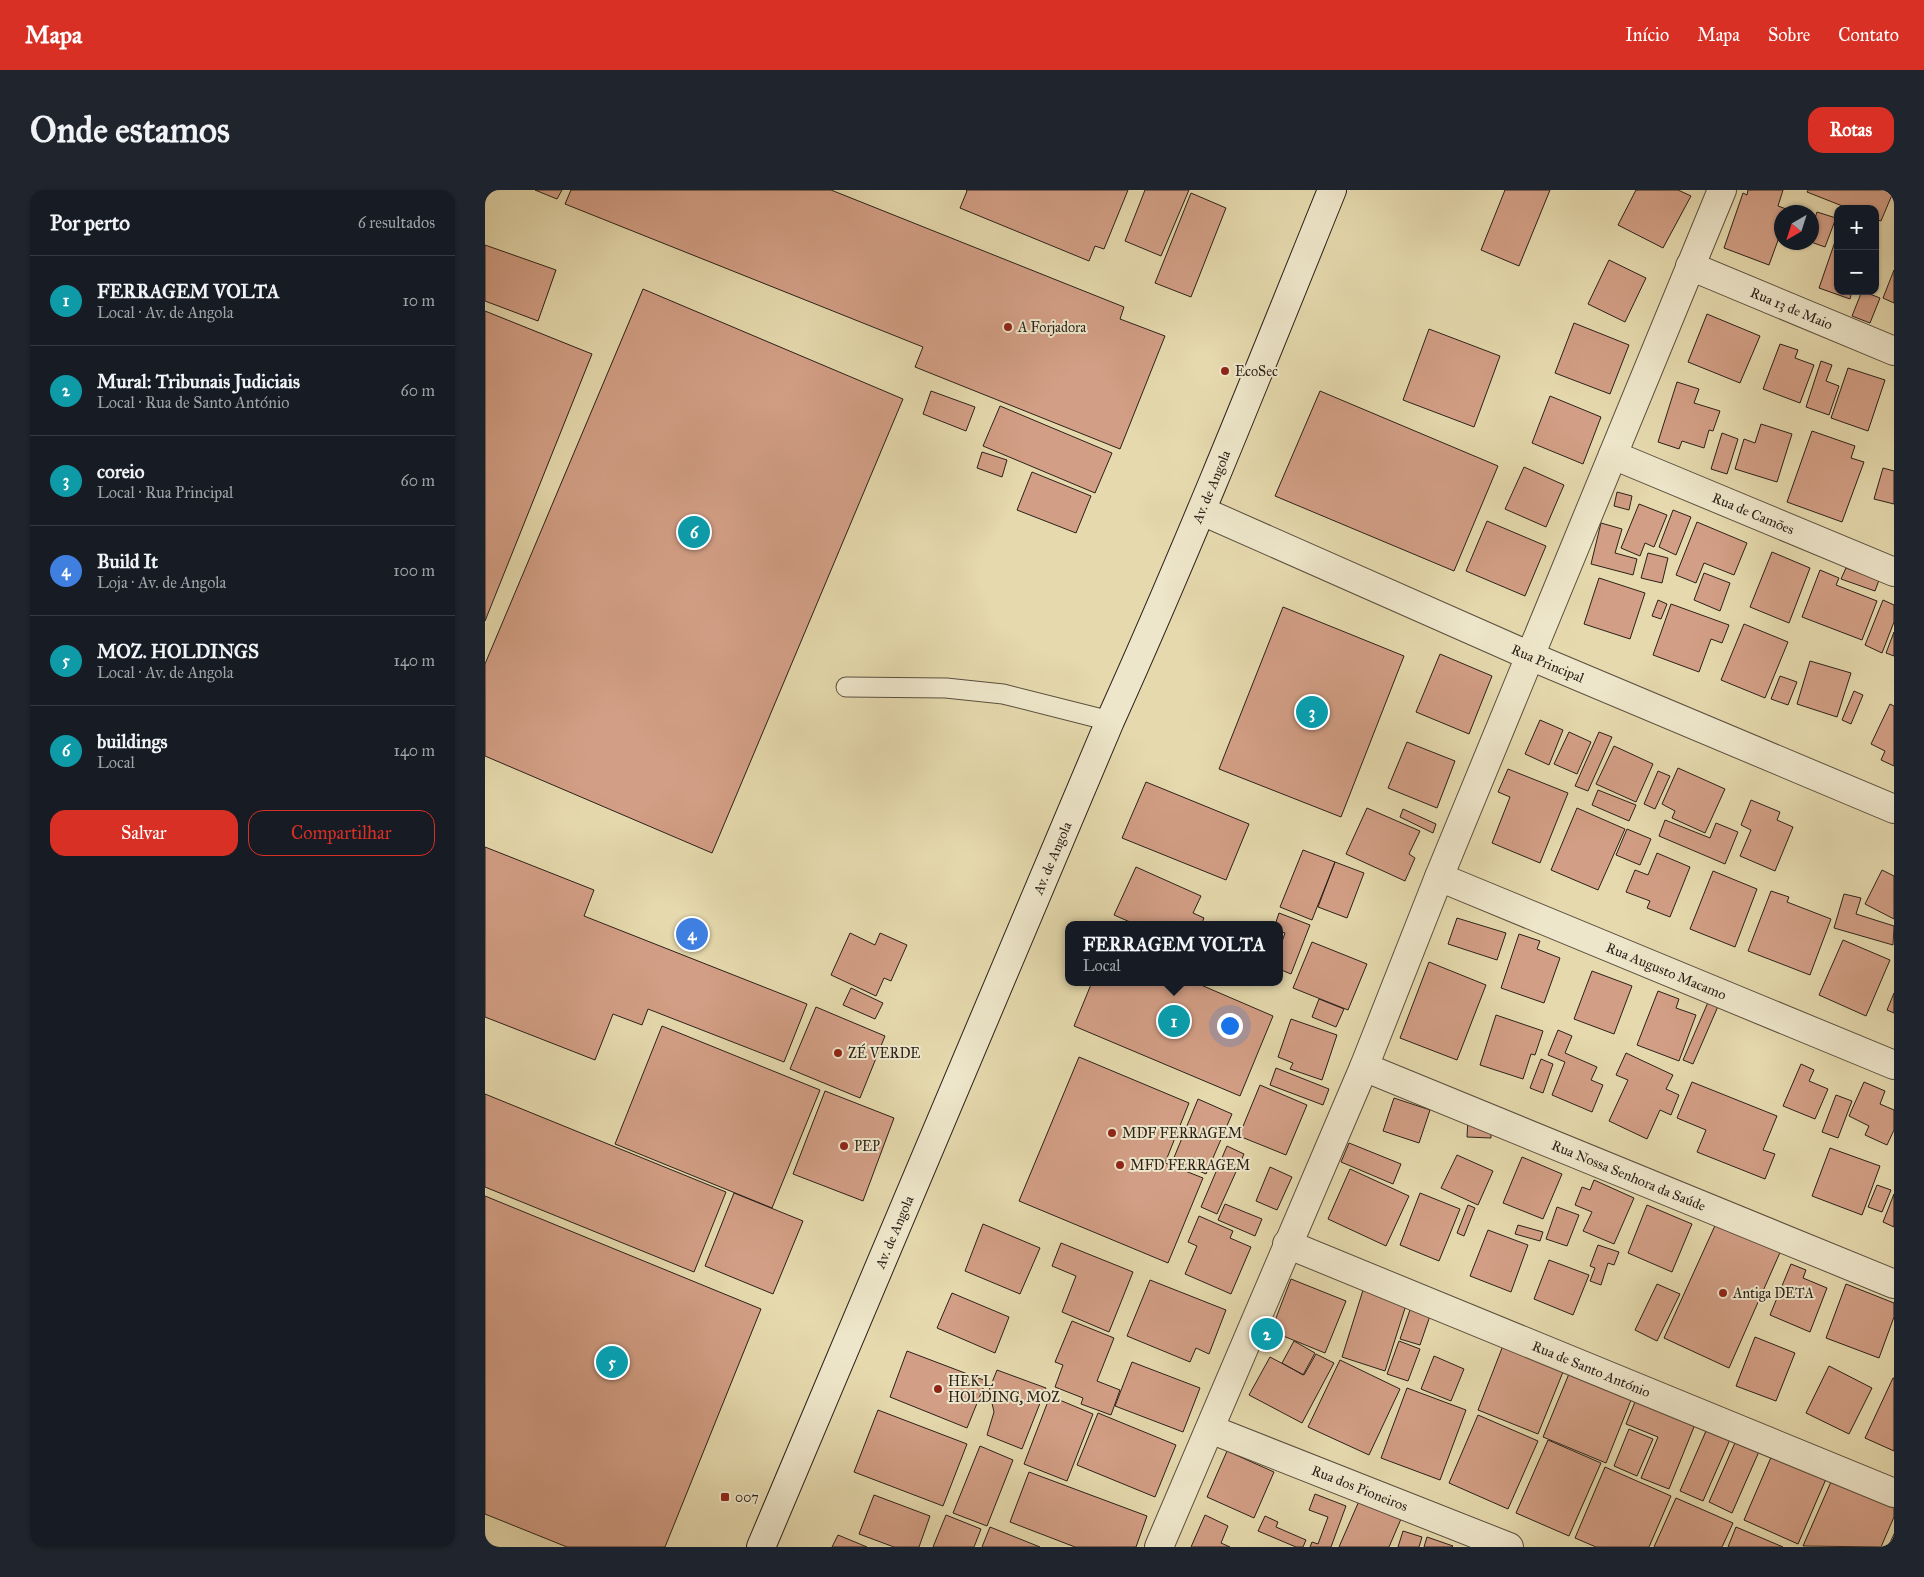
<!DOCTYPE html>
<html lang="pt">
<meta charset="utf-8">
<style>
:root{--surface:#171b24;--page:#20242c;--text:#f1f3f6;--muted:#9ea1a6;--line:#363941;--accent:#d93025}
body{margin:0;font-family:"IM FELL Great Primer",serif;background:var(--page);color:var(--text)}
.controls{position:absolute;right:15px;top:15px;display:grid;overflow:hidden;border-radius:10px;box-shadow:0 1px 4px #0004}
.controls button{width:45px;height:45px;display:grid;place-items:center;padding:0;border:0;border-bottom:1px solid var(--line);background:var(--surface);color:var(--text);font:25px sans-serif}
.compass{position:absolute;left:1289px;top:15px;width:45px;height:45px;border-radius:50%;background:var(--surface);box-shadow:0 1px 4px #0004;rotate:219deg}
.you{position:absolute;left:744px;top:835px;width:18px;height:18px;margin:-12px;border:4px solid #fff;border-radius:50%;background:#1a73e8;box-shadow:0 0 0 8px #1a73e833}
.badge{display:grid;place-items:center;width:32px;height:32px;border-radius:50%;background:var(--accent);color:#fff;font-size:16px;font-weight:700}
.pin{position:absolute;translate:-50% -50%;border:2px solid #fff;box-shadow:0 1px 5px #0006}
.popup{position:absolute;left:580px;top:731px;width:218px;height:65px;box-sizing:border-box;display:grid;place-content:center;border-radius:10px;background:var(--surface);filter:drop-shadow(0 1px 4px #0005);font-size:16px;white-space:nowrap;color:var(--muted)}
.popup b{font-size:19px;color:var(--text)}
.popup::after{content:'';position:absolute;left:50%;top:100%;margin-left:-10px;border:10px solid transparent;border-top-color:var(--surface)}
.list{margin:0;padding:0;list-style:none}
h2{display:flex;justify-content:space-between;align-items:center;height:65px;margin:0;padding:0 20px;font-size:21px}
h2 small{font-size:16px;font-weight:400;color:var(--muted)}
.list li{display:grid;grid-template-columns:32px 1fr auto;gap:15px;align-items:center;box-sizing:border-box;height:90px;padding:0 20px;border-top:1px solid var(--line)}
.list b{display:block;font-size:19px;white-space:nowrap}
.list p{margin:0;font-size:16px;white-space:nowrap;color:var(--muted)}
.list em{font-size:16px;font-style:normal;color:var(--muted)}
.actions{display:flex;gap:10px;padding:15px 20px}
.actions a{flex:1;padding:11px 0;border:1px solid var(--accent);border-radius:15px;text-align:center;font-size:18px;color:var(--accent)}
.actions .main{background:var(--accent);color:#fff}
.map{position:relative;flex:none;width:1409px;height:1357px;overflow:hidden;border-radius:15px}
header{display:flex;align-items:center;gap:30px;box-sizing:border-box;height:70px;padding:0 25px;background:var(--accent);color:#fff}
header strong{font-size:24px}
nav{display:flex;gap:28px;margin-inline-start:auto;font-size:18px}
.intro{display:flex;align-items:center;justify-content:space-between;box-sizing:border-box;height:120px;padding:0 30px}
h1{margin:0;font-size:35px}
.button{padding:12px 22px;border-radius:15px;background:var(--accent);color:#fff;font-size:18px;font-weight:700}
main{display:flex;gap:30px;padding:0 30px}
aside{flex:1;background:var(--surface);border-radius:15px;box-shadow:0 1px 4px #0004}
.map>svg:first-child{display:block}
.building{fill:#d29e85;stroke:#2b2119}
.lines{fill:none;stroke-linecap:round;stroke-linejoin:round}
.service-casing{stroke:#5a4f3e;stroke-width:21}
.minor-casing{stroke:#5a4f3e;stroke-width:30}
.secondary-casing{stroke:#2b2119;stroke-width:30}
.service{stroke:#eee6ca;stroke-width:19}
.minor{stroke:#eee6ca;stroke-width:28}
.secondary{stroke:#eee6ca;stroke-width:28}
.poi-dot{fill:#8f2418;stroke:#eee6ca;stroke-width:2}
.labels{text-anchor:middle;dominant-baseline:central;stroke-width:4;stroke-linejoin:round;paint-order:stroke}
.street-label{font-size:14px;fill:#2b2119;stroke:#eee6ca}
.poi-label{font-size:14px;fill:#2b2119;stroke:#eee6ca;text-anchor:start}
</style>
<header>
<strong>Mapa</strong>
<nav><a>Início</a><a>Mapa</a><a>Sobre</a><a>Contato</a></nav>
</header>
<div class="intro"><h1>Onde estamos</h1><a class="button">Rotas</a></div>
<main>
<aside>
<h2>Por perto<small>6 resultados</small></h2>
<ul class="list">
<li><span class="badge" style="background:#0f9aa8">1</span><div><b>FERRAGEM VOLTA</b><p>Local · Av. de Angola</p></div><em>10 m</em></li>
<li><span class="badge" style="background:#0f9aa8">2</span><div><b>Mural: Tribunais Judiciais</b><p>Local · Rua de Santo António</p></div><em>60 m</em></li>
<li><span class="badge" style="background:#0f9aa8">3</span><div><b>coreio</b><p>Local · Rua Principal</p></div><em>60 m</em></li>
<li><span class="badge" style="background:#3f7fe0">4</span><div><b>Build It</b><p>Loja · Av. de Angola</p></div><em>100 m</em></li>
<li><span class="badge" style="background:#0f9aa8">5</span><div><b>MOZ. HOLDINGS</b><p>Local · Av. de Angola</p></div><em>140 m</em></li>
<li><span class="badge" style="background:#0f9aa8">6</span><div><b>buildings</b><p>Local</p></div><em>140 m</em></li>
</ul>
<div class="actions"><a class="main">Salvar</a><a>Compartilhar</a></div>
</aside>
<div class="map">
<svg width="1409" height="1357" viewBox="0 0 1409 1357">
<rect width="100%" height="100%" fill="#e5d9ad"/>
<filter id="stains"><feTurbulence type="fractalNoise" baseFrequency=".004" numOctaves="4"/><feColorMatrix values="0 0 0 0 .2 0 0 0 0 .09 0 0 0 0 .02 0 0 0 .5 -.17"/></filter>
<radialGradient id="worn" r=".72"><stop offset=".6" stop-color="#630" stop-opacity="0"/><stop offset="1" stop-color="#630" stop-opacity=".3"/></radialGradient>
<path class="building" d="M50,0H77L72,9Z
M86,0H346L639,117L635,129L680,146L635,259L430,177L438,157L80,14Z
M481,0H643L619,59L610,56L604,71L475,18L482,1Z
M660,0H704L676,66L640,51Z
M1020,0H1065L1034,76L996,60Z
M1151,0H1193L1206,6L1178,58L1133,35Z
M1263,0H1298L1293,16L1304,20L1303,22H1296V42L1284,75L1239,58L1258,3L1262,5Z
M1323,0H1409L1396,31L1390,29V19H1365L1322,2Z
M706,3L741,18L706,107L670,93Z
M1332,22L1351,28L1340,57L1326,52V39Z
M1353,43V101H1367L1365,109L1334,98Z
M0,55L71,80L53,131L0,111Z
M1124,70L1161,88L1140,132L1103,114Z
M1409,80V113L1398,108Z
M158,99L418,209L227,663L0,566V474Z
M1377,101L1395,108L1385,133L1367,126Z
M0,121L107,164L0,431Z
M1222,124L1275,146L1255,193L1203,172Z
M1089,133L1144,155L1125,204L1070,183Z
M944,139L1015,166L989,237L918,210Z
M1295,154L1313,160L1310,168L1329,175L1315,213L1278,199Z
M1336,171L1347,175L1341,191L1354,196L1344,225L1321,217Z
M1363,178L1400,190L1383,241L1346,228Z
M1192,192L1214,199L1209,213L1235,221L1228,241L1224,240L1219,258L1197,251L1194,259L1173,252Z
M446,201L490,217L481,241L438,224Z
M835,201L1013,276L969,381L790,306Z
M1065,206L1116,227L1098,274L1047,253Z
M515,216L627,263L610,303L498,256Z
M1276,234L1307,244L1292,292L1250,279L1259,249L1270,253Z
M1327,241L1370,256L1366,268L1379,272L1357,332L1302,312Z
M1237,243L1253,249L1242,284L1226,279Z
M497,262L522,270L517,287L492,278Z
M1039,277L1079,295L1061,337L1020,319Z
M1398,278L1409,281V314L1389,309Z
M547,282L606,306L591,343L532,320Z
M1132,302L1147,306L1144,320L1129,316Z
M1154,314L1182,325L1169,357L1160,353L1155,366L1136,358Z
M1188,320L1206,327L1191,365L1174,357Z
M1002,331L1061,356L1040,406L981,381Z
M1212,332L1262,353L1249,385L1219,373L1211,393L1191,385Z
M1116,333L1137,339L1130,363L1152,369L1148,385L1106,374Z
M1287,362L1325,378L1304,433L1265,417Z
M1163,363L1183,368L1177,393L1156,388Z
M1361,378L1394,390L1390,401L1356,389Z
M1335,380L1354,388L1351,395L1392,411L1377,450L1317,427Z
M1219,383L1245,393L1235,421L1209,410Z
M1114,388L1160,403L1145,449L1099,434Z
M1173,410L1182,414L1176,429L1167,426Z
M1398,410L1409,415V432L1397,463L1380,455Z
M1186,414L1244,435L1237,453L1226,449L1214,482L1168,465Z
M798,417L919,466L856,627L734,579Z
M1259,434L1303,452L1280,508L1236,490Z
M1409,442V466L1401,463Z
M955,464L1007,486L984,544L931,522Z
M1325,471L1366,483L1352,527L1312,514Z
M1295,486L1312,492L1303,515L1286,509Z
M1369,501L1378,505L1366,534L1357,530Z
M1405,514L1409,516V576L1396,570L1400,561L1386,554Z
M1055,530L1078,540L1064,575L1040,564Z
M1084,542L1106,552L1092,584L1069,574Z
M1114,542L1127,547L1103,601L1090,596Z
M922,552L970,571L952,618L903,598Z
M1129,556L1168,574L1151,612L1111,594Z
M1193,578L1240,599L1220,643L1187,628L1190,621L1177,614Z
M1023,579L1083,603L1055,673L1007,653L1025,607L1013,602Z
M1173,581L1185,586L1170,619L1159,614Z
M661,592L764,634L741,690L637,648Z
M1113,600L1151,615L1144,631L1107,615Z
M1266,610L1295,622L1292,630L1308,637L1290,681L1255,666L1266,640L1256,635Z
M882,618L935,641L924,664L930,668L920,691L861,664Z
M1092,618L1140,639L1113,700L1066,680Z
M918,619L951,634L948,643L915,627Z
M1180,630L1225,648L1231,633L1253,642L1240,674L1174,646Z
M1142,639L1166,649L1155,675L1131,665Z
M0,657L109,700L99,726L322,814L299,872L163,819L157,835L128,824L110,870L0,827Z
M818,660L850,672L827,730L795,717Z
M1172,663L1205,677L1185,727L1162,718L1165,711L1141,702L1150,680L1163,685Z
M850,672L879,683L862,728L833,717Z
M651,677L716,706L708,723L719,728L716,735H652L629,725Z
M1397,680L1409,686V729L1380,714Z
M1228,681L1272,699L1250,757L1205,739Z
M1286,701L1304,707L1302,712L1346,729L1325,785L1263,761Z
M1359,704L1376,708L1371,724L1409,736L1408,755L1349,738Z
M794,723L825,735L806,784L794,779V760L800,743L794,741V735H790Z
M972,728L1021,743L1012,770L963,754Z
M365,743L390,755L395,743L422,755L406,791L399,788L391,806L346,785Z
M1034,744L1055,751L1052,759L1075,768L1059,813L1016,798Z
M1358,750L1405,770L1381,826L1334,805Z
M827,752L882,774L863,820L808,798Z
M944,772L1001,795L972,870L915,848Z
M1107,781L1147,796L1129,844L1089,829Z
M607,792H709L788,826L755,906L589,836Z
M366,798L398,813L390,829L358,815Z
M1173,801L1194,809L1191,818L1211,825L1194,871L1152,855Z
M1409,803V823L1402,820Z
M834,809L859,819L851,837L827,827Z
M1224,810L1234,814L1208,874L1198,870Z
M331,817L400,846L375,908L305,879Z
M1011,825L1058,841L1050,865L1046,864L1038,889L995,875Z
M806,829L852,845L837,890L805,879L808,873L793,867Z
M177,836L335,900L287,1018L130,954Z
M1073,840L1087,846L1080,863L1112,877L1106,890L1118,895L1107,922L1067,905L1080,872L1063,865Z
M1141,863L1188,885L1181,899L1194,905L1186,925L1175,920L1162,949L1124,931L1143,890L1131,885Z
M594,867L704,913L680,973L718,988L683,1073L534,1011Z
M1056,869L1068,874L1058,903L1045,898Z
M1316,874L1329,880L1324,891L1343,899L1330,929L1298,916Z
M791,878L844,899L838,915L785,895Z
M1207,892L1292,926L1278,960L1290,964L1280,989L1212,962L1221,940L1192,928Z
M1379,892L1400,901L1395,914L1409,920V940L1402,955L1380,945L1384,936L1364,926Z
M775,895L822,915L801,965L754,946Z
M340,901L409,928L378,1011L308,984Z
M0,904L241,1002L209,1082L0,997Z
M1351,905L1367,911L1353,948L1337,942Z
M909,908L945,920L934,953L898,941Z
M713,909L747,924L721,984L688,970Z
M983,928L1006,929V948L982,947Z
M864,953L916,974L908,994L856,972Z
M742,956L759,964L732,1024L716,1017Z
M1345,958L1395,976L1377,1025L1327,1006Z
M972,965L1008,981L993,1015L956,998Z
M1037,967L1077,984L1058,1029L1018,1013Z
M785,977L807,987L792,1020L771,1011Z
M865,979L924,1006L901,1056L843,1029Z
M1109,990L1149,1008L1129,1054L1098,1041L1107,1022L1090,1015L1097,997L1105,1000Z
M1392,995L1406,1000L1397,1022L1383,1017Z
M249,1003L318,1031L288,1104L220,1076Z
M935,1003L975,1019L954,1071L915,1055Z
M1409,1004V1037L1398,1032Z
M0,1006L276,1119L180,1357H82L0,1324Z
M740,1014L777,1029L770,1046L733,1030Z
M983,1015L990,1018L979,1046L972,1043Z
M1162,1015L1207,1034L1187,1082L1143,1063Z
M1072,1017L1094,1025L1082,1056L1061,1049Z
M714,1026L748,1041L745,1048L766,1057L746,1104L700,1084L712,1056L703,1052Z
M1233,1029L1297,1058L1244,1178L1179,1148Z
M498,1034L555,1058L535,1104L480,1081Z
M1033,1035L1058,1042L1055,1051L1030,1044Z
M1003,1040L1043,1055L1026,1102L985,1086Z
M576,1053L648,1082L624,1142L577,1122L591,1086L567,1076Z
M1113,1055L1134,1062L1129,1075L1123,1073L1116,1095L1105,1091L1110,1078L1105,1076Z
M1064,1070L1104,1085L1088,1125L1049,1109Z
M1306,1074L1321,1080L1318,1088L1342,1098L1325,1142L1285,1125Z
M806,1089L861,1111L840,1163L786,1141Z
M665,1090L741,1120L724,1164L711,1158L705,1172L642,1146Z
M1172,1094L1195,1104L1172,1151L1150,1140Z
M1361,1094L1409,1113V1127L1394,1168L1341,1148Z
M879,1097L922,1112L900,1181L857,1167Z
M467,1103L524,1127L510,1163L452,1138Z
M926,1117L946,1123L935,1155L915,1149Z
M587,1131L629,1148L612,1191L635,1200L626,1225L596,1214L598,1208L570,1197L578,1175L570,1172Z
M1270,1147L1310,1163L1291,1211L1251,1196Z
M809,1151L830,1163L818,1185L797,1173Z
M914,1151L935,1159L923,1191L902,1184Z
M1019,1153L1080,1177L1053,1244L993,1220Z
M422,1161L501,1191L482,1238L405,1207Z
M831,1164L849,1173L817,1233L764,1205L785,1167L819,1185Z
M949,1166L979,1179L966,1211L936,1199Z
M855,1170L915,1199L884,1265L823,1237Z
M647,1172L715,1198L698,1242L630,1216Z
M1088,1174L1150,1200L1121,1273L1058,1247Z
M1344,1176L1387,1198L1364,1244L1321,1223Z
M512,1180L561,1198L537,1259L502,1245L509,1222L504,1200Z
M1408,1188H1409V1261L1380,1248Z
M922,1198L981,1220L955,1290L896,1268Z
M565,1206L608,1224L582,1291L539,1274Z
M1152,1207L1211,1232L1184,1299L1156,1288L1173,1247L1141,1234Z
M393,1220L482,1254L458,1316L369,1282Z
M613,1223L691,1255L670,1307L592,1275Z
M993,1225L1053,1251L1023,1319L964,1293Z
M1224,1234L1247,1245L1218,1311L1195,1301Z
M1144,1239L1168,1249L1152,1286L1129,1276Z
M1253,1246L1276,1257L1247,1323L1224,1312Z
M1063,1250L1116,1273L1084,1346L1031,1323Z
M495,1256L528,1270L502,1336L468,1323Z
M1290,1258L1344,1282L1313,1354L1259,1330Z
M742,1261L789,1282L769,1328L722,1307Z
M1120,1277L1186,1306L1164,1357H1111L1090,1348Z
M544,1282L662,1326L651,1357H590L525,1332Z
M1349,1285L1409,1312V1327L1396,1357L1318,1356Z
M830,1304L861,1316L846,1357H825L827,1352L833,1354L843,1327L824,1320Z
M389,1305L445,1326L434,1357H409L374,1344Z
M1191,1308L1248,1333L1237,1357H1169Z
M874,1311L916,1329L904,1357H854Z
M461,1325L496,1339L489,1357H448Z
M720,1325L743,1336L736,1353L745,1357H706Z
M780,1326L793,1332L791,1337L821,1350L818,1357H811L773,1341Z
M505,1337L555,1357H497Z
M1251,1337L1298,1357H1243Z
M918,1341L937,1347L934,1357H913Z
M1409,1344V1357H1403Z
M353,1345L382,1357H347Z
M942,1347L968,1356L967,1357H939Z"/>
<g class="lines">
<g class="service-casing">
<path id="service" d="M361,497L461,498L518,504L625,531"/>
</g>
<g class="minor-casing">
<g id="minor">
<path id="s1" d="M1205,76L1409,161"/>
<path id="s2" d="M1128,265L1409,382"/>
<path id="s3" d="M717,321L1045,466L1409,619"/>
<path id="s4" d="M954,687L1409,875"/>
<path id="s5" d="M879,877L1409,1094"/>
<path id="s6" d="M802,1054L1409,1303"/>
<path id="s7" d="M725,1239L1024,1357"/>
<path d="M674,1357L879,877L954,687L1237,0"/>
</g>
</g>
<g class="secondary-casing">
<g id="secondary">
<path id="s8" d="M276,1357L625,531C704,356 775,178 847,0"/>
</g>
</g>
<use href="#service" class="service"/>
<use href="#minor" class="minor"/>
<use href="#secondary" class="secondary"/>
</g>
<g class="poi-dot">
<circle cx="523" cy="137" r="5"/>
<circle cx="740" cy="181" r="5"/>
<circle cx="353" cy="863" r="5"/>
<circle cx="627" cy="943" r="5"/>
<circle cx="359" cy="956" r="5"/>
<circle cx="635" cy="975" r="5"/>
<circle cx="1238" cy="1103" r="5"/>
<circle cx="453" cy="1199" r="5"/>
<rect x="235" y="1302" width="10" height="10" rx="2.5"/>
</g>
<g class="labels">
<g class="street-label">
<text stroke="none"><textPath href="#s1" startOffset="110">Rua 13 de Maio</textPath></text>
<text stroke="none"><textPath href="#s8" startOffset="1152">Av. de Angola</textPath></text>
<text stroke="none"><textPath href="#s2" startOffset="152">Rua de Camões</textPath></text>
<text stroke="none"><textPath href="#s3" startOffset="378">Rua Principal</textPath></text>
<text stroke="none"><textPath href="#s8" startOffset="748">Av. de Angola</textPath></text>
<text stroke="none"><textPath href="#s4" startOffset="246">Rua Augusto Macamo</textPath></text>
<text stroke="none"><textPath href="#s5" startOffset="286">Rua Nossa Senhora da Saúde</textPath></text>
<text stroke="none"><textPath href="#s8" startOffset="342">Av. de Angola</textPath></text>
<text stroke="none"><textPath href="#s6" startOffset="329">Rua de Santo António</textPath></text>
<text stroke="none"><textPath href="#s7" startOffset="161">Rua dos Pioneiros</textPath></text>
</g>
<g class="poi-label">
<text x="533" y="137">A Forjadora</text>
<text x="750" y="181">EcoSec</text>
<text x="363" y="863">ZÉ VERDE</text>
<text x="637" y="943">MDF FERRAGEM</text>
<text x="369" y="956">PEP</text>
<text x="645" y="975">MFD FERRAGEM</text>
<text x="1248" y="1103">Antiga DETA</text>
<text x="463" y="1191">HEK L<tspan x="463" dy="16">HOLDING, MOZ</tspan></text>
<text x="250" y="1307">007</text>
</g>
</g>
<rect width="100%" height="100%" filter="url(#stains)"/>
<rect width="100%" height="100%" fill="url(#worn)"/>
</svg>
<div class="controls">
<button>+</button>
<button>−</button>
</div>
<svg class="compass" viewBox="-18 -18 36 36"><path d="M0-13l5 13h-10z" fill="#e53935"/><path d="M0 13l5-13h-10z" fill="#9ea1a6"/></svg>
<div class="you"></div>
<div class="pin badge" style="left:689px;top:831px;background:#0f9aa8">1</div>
<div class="popup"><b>FERRAGEM VOLTA</b>Local</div>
<div class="pin badge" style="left:782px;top:1144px;background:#0f9aa8">2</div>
<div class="pin badge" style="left:827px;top:522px;background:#0f9aa8">3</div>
<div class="pin badge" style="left:207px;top:744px;background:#3f7fe0">4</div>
<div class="pin badge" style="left:127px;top:1172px;background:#0f9aa8">5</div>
<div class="pin badge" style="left:209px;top:342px;background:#0f9aa8">6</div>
</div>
</main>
